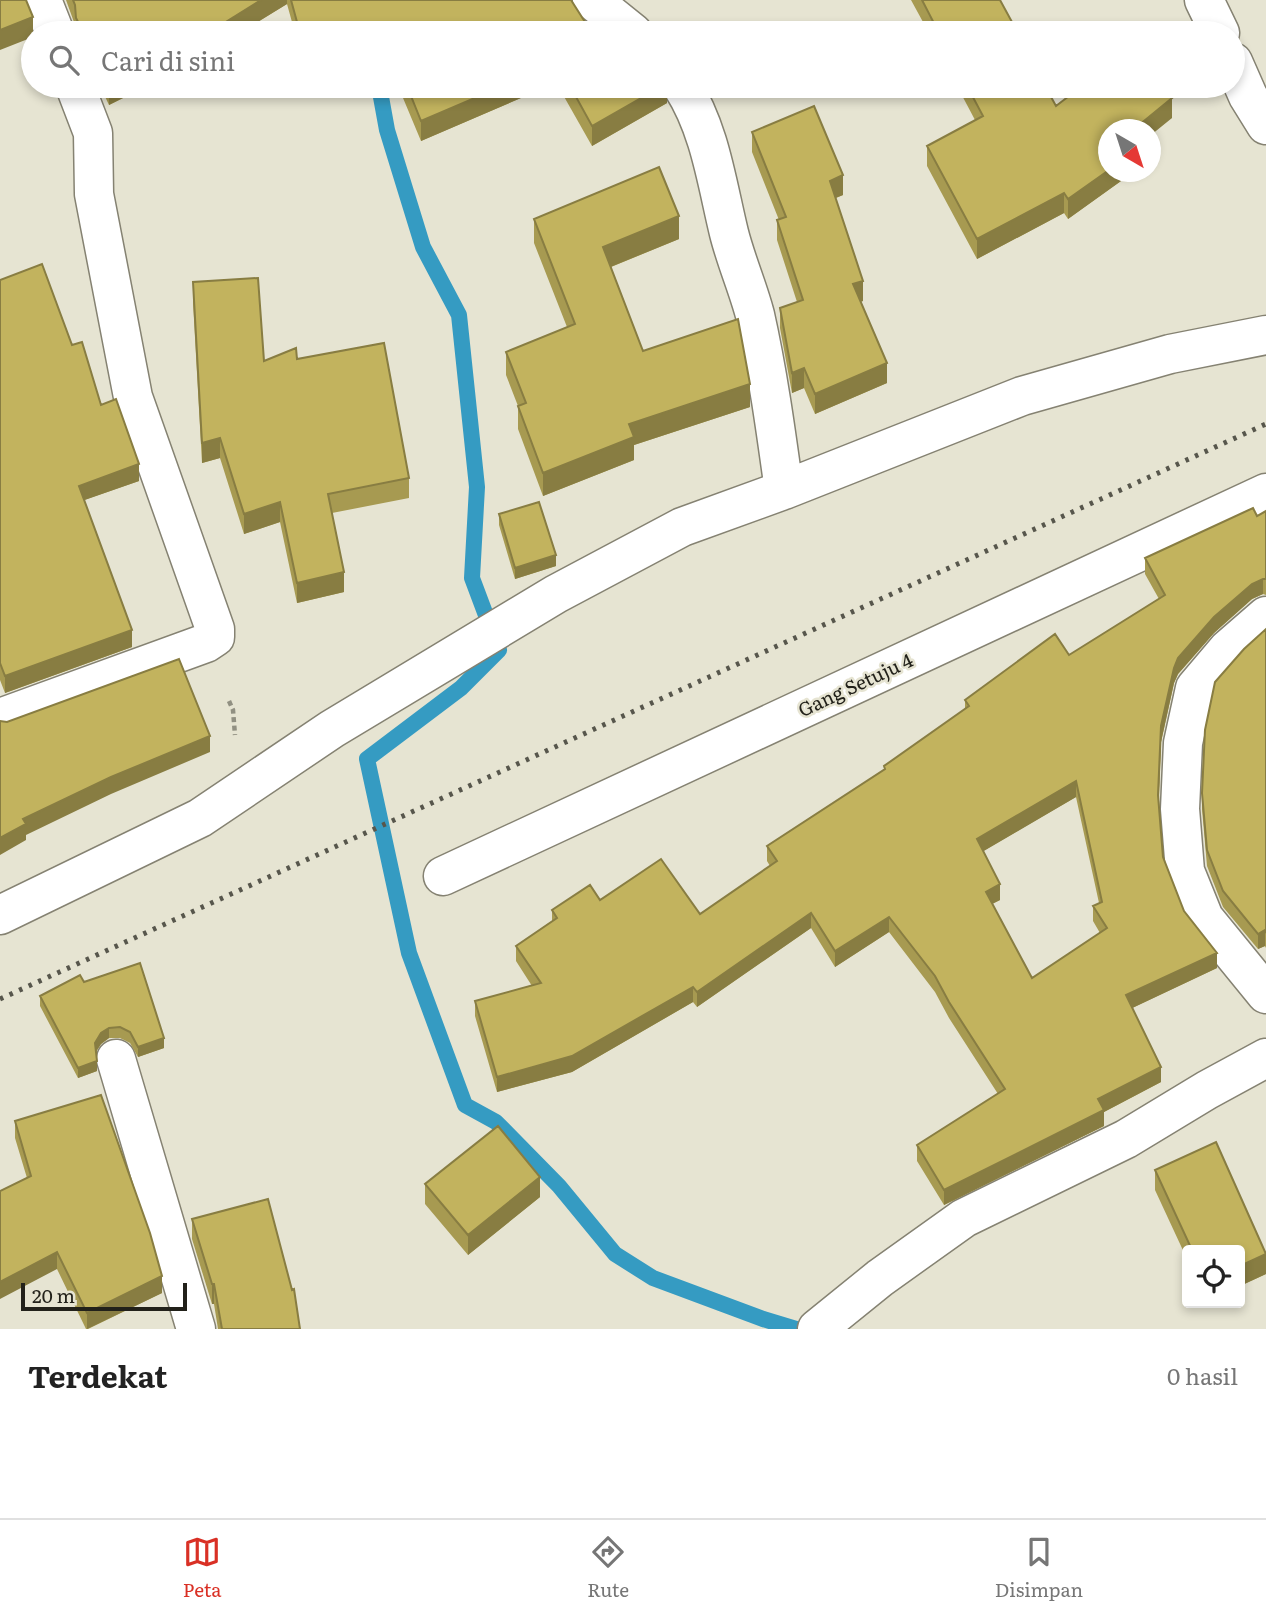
<!DOCTYPE html>
<html lang="id">
<style>
:root{--surface:#fff;--page:#f2f2f2;--text:#222;--muted:#767676;--line:#e0e0e0;--accent:#d93025}
body{margin:0;font-family:Literata,serif;background:var(--page);color:var(--text)}
.controls{position:absolute;right:21px;bottom:21px;display:grid;overflow:hidden;border-radius:7px;box-shadow:0 4px 10px #0003}
.controls button{width:63px;height:63px;display:grid;place-items:center;padding:0;border:0;border-bottom:2px solid var(--line);background:var(--surface);color:var(--text);font:35px sans-serif}
.compass{position:absolute;left:1098px;top:119px;width:63px;height:63px;border-radius:50%;background:var(--surface);box-shadow:0 4px 10px #0003;rotate:141deg}
.scale{position:absolute;left:21px;bottom:18px;width:166px;box-sizing:border-box;padding-left:7px;border:4px solid #22211a;border-top:0;font-size:19px;line-height:24px;white-space:nowrap;color:#22211a;-webkit-text-stroke:5px #e6e4d2;paint-order:stroke}
.list{margin:0;padding:0;list-style:none}
h2{display:flex;justify-content:space-between;align-items:center;height:91px;margin:0;padding:0 28px;font-size:30px}
h2 small{font-size:23px;font-weight:400;color:var(--muted)}
.icon{flex:none;width:38px;height:38px;fill:none;stroke:currentColor;stroke-width:2;stroke-linecap:round;stroke-linejoin:round}
.map{position:relative;flex:none;width:1266px;height:1329px;overflow:hidden}
.search{position:absolute;background:var(--surface);box-shadow:0 4px 10px #0003;left:21px;right:21px;top:21px;height:77px;display:flex;align-items:center;gap:18px;box-sizing:border-box;padding:0 24px;border-radius:38px;color:var(--muted);font-size:26px}
.sheet{height:189px;background:var(--surface)}
nav{display:flex;justify-content:space-around;align-items:center;box-sizing:border-box;height:98px;border-top:2px solid var(--line);background:var(--surface);font-size:19px;color:var(--muted)}
nav a{display:grid;justify-items:center;gap:4px}
nav .on{color:var(--accent)}
.map>svg:first-child{display:block}
.lines{fill:none;stroke-linecap:round;stroke-linejoin:round}
.stream{stroke:#359bc2;stroke-width:16}
.minor-casing{stroke:#858272;stroke-width:41}
.path{stroke:#919082;stroke-width:4.5;stroke-dasharray:5 3.5;stroke-linecap:butt}
.minor{stroke:#fff;stroke-width:38}
.rail{stroke:#57564c;stroke-width:5;stroke-dasharray:3.5 7;stroke-linecap:butt}
.wall{fill:#a79a51;fill-rule:evenodd}
.shaded-wall{fill:#887d42}
.building{fill:#c2b35e;stroke:#887d42;stroke-width:2;fill-rule:evenodd}
.labels{text-anchor:middle;dominant-baseline:central;stroke-width:5;stroke-linejoin:round;paint-order:stroke}
.street-label{font-size:19px;fill:#22211a;stroke:#e6e4d2}
</style>
<div class="map">
<svg width="1266" height="1329" viewBox="0 0 1266 1329">
<rect width="100%" height="100%" fill="#e6e4d2"/>
<g class="lines">
<path class="stream" d="M379,86L387,130L423,247L459,315L477,487L472,578L499,650L461,688L367,759L409,953L465,1105L496,1122L559,1186L615,1254L653,1278L763,1319L796,1329"/>
<g class="minor-casing">
<path id="minor" d="M42,0L55,33
M592,0L633,33
M1204,0L1220,33
M1233,62L1248,96L1266,125
M682,86C710,129 717,184 729,233C736,261 748,288 755,315C768,373 776,432 784,490
M1266,616L1228,649L1195,688L1183,743L1180,809L1185,871L1204,918L1266,994
M0,718L206,643L215,637V629L133,397L94,194L93,133L75,86
M443,876L1266,493
M0,915L200,818L332,729L556,594L682,527L784,490L1022,396L1170,354L1266,335
M116,1059L196,1329
M817,1329L880,1278L964,1218L1126,1139L1207,1090L1266,1058"/>
</g>
<path class="path" d="M229,701L233,710L235,735"/>
<use href="#minor" class="minor"/>
<path class="rail" d="M0,999L1266,424"/>
</g>
<path class="wall" d="M66,0H571L592,33H295L287,4L240,33H76L75,25Z
M911,0H1000L1018,33H929Z
M100,86H147L109,105Z
M398,86H549L421,141Z
M558,86H667V103L592,146Z
M957,86H1045L1056,106L1172,118L1109,130L1121,172V181L1068,219L1064,213L977,259L927,166V146L975,120Z
M752,132L843,195L836,198L863,301L860,302L887,383L815,414L804,388L792,393L780,328V308L797,302L777,240V220H779L752,152Z
M534,219L679,239L611,267L643,351L750,407L634,445V460L543,496L518,429V406L506,375V352L567,327L534,243Z
M0,280L72,345L139,481L84,500L132,647L5,693L0,680Z
M193,282L264,361L297,359L409,478V498L332,513L344,592L297,603L280,522L244,534L220,458L202,463L193,302Z
M1266,511V595L1263,594L1252,599L1214,633L1178,674L1174,683L1161,742L1159,800L1163,857L1184,911L1217,968L1132,1008L1161,1082L1104,1112V1126L944,1205L917,1161V1145L998,1094L949,1018L935,992L889,932L835,967L811,928L697,1007L693,1002L572,1072L497,1092L475,1016V1001L532,986L516,961V946L552,921V910L600,900L700,914L770,866L767,861V846L884,770V766L965,709V700L1069,655L1159,599L1145,574V558L1257,516ZM1076,797L1099,903L1093,906V921L1100,933L1032,978L992,904L1000,900L983,851Z
M499,514L556,566L515,579L499,525Z
M1266,629V948L1265,946L1258,949L1223,907L1207,866L1202,809V793Z
M84,982L164,1048L138,1057L130,1043L120,1038H109L101,1044L96,1052L97,1071L78,1078L40,1006V996Z
M15,1121L162,1293L88,1329H86L57,1269L27,1178L15,1138Z
M1155,1170L1266,1274L1240,1286V1250H1187V1259L1155,1190Z
M425,1184L540,1197L468,1255L425,1204Z
M192,1219L300,1329H218L214,1304H212L192,1239Z"/>
<path class="shaded-wall" d="M261,0H287V4L240,33H208Z
M33,17V37L0,50V30Z
M109,86H147L109,105Z
M503,86H549L421,141V121Z
M662,86H667V103L592,146V126Z
M1172,98V118L1151,135V130H1133Z
M1109,170V172H1121V181L1068,219V199Z
M843,175V195L830,200V181Z
M1064,193V213L977,259V239Z
M679,216V239L603,270V247Z
M863,281V301L853,304V284Z
M887,363V383L815,414V394Z
M804,368V388L792,393V373Z
M750,384V407L634,445V460L543,496V473L629,424Z
M220,438V458L202,463V443Z
M139,464V481L79,502V486Z
M280,502V522L244,534V514Z
M556,555V566L515,579V568Z
M344,572V592L297,603V583Z
M1263,579V594L1252,599L1214,633L1178,674L1174,683L1161,742L1158,811L1161,726L1174,668L1178,658L1214,617L1252,584Z
M132,630V647L5,693V676Z
M210,736V752L111,794L26,835V840L0,855V838L23,819L111,777Z
M1076,781V797L977,855V839Z
M1000,884V900L986,907V892Z
M811,913V928L697,1007V992Z
M889,917V932L835,967V951Z
M1265,930V946L1258,949V934Z
M1217,953V968L1126,1011V995Z
M693,987V1002L572,1072L497,1092V1077Z
M109,1028V1038L101,1044L95,1053V1043L101,1033Z
M164,1038V1048L138,1057V1047Z
M97,1061V1071L78,1078V1068Z
M1161,1067V1082L1104,1112V1126L944,1205V1190L1098,1099Z
M540,1177V1197L468,1255V1235Z
M57,1252V1269L0,1299V1282Z
M1266,1254V1274L1240,1286V1266Z
M162,1276V1293L87,1329V1313Z
M212,1284H214V1304H212Z"/>
<path class="building" d="M0,0H26L33,17L0,30Z
M73,0H261L208,33H84L76,18L75,5Z
M291,0H571L592,33H300Z
M922,0H1000L1018,33H939Z
M407,86H503L421,121Z
M570,86H662L592,126Z
M967,86H1045L1056,106L1082,86H1162L1172,98L1133,130H1109V170L1068,199L1064,193L977,239L927,146L983,116Z
M814,106L843,175L830,181L863,281L853,284L887,363L815,394L804,368L792,373L780,308L803,300L777,220L786,217L752,132Z
M659,167L679,216L603,247L643,351L738,319L750,384L629,424L634,437L543,473L518,406L526,403L506,352L575,324L534,219Z
M42,264L72,345L82,342L101,405L116,399L139,464L79,486L132,630L5,676L0,663V280Z
M258,278L264,361L296,348L297,359L384,343L409,478L328,494L344,572L297,583L280,502L244,514L220,438L202,443L193,282Z
M539,502L556,555L515,568L499,514Z
M1253,508L1257,516L1266,511V579H1263L1252,584L1214,617L1178,658L1174,668L1161,726L1158,795L1163,857L1184,911L1217,953L1126,995L1161,1067L1098,1099L1104,1110L944,1190L917,1145L1005,1089L949,1002L935,976L889,917L835,951L811,913L697,992L693,987L572,1056L497,1077L475,1001L541,983L516,946L557,918L552,910L590,885L600,900L661,859L700,914L777,861L767,846L885,769L884,766L969,706L965,700L1055,634L1069,655L1165,595L1145,558ZM1076,781L1102,902L1093,906L1107,928L1032,978L986,892L1000,884L977,839Z
M1266,629V933L1265,930L1258,934L1223,891L1207,850L1202,793L1205,730L1215,682L1244,649Z
M179,659L210,736L111,777L23,819L26,824L0,838V721L7,722Z
M140,963L164,1038L138,1047L130,1032L120,1027L109,1028L101,1033L95,1043L97,1061L78,1068L40,996L80,975L84,982Z
M101,1095L150,1233L162,1276L87,1313L57,1252L0,1282V1191L31,1176L15,1121Z
M498,1126L540,1177L468,1235L425,1184Z
M1216,1142L1266,1254L1240,1266V1250H1192L1155,1170Z
M268,1199L292,1290L294,1289L300,1329H222L214,1284H212L192,1219Z"/>
<g class="labels">
<g class="street-label">
<text transform="translate(855 684) rotate(-25)">Gang Setuju 4</text>
</g>
</g>
</svg>
<div class="controls">
<button><svg class="icon" aria-label="locate" viewBox="0 0 24 24"><circle cx="12" cy="12" r="6"/><path d="M12 2v4M12 18v4M2 12h4M18 12h4"/></svg></button>
</div>
<svg class="compass" viewBox="-18 -18 36 36"><path d="M0-13l5 13h-10z" fill="#e53935"/><path d="M0 13l5-13h-10z" fill="#767676"/></svg>
<div class="scale">20 m</div>
<div class="search"><svg class="icon" aria-label="search" viewBox="0 0 24 24"><circle cx="10" cy="10" r="6"/><path d="M15 15l6 6"/></svg>Cari di sini</div>
</div>
<section class="sheet">
<h2>Terdekat<small>0 hasil</small></h2>
<ul class="list">
</ul>
</section>
<nav>
<a class="on"><svg class="icon" aria-label="map" viewBox="0 0 24 24"><path d="M3 6l6-2 6 2 6-2v14l-6 2-6-2-6 2zM9 4v14M15 6v14"/></svg>Peta</a>
<a><svg class="icon" aria-label="directions" viewBox="0 0 24 24"><path d="M12 3l9 9-9 9-9-9zM9 14v-3h6M13 9l2 2-2 2"/></svg>Rute</a>
<a><svg class="icon" aria-label="saved" viewBox="0 0 24 24"><path d="M7 4h10v16l-5-4-5 4z"/></svg>Disimpan</a>
</nav>
